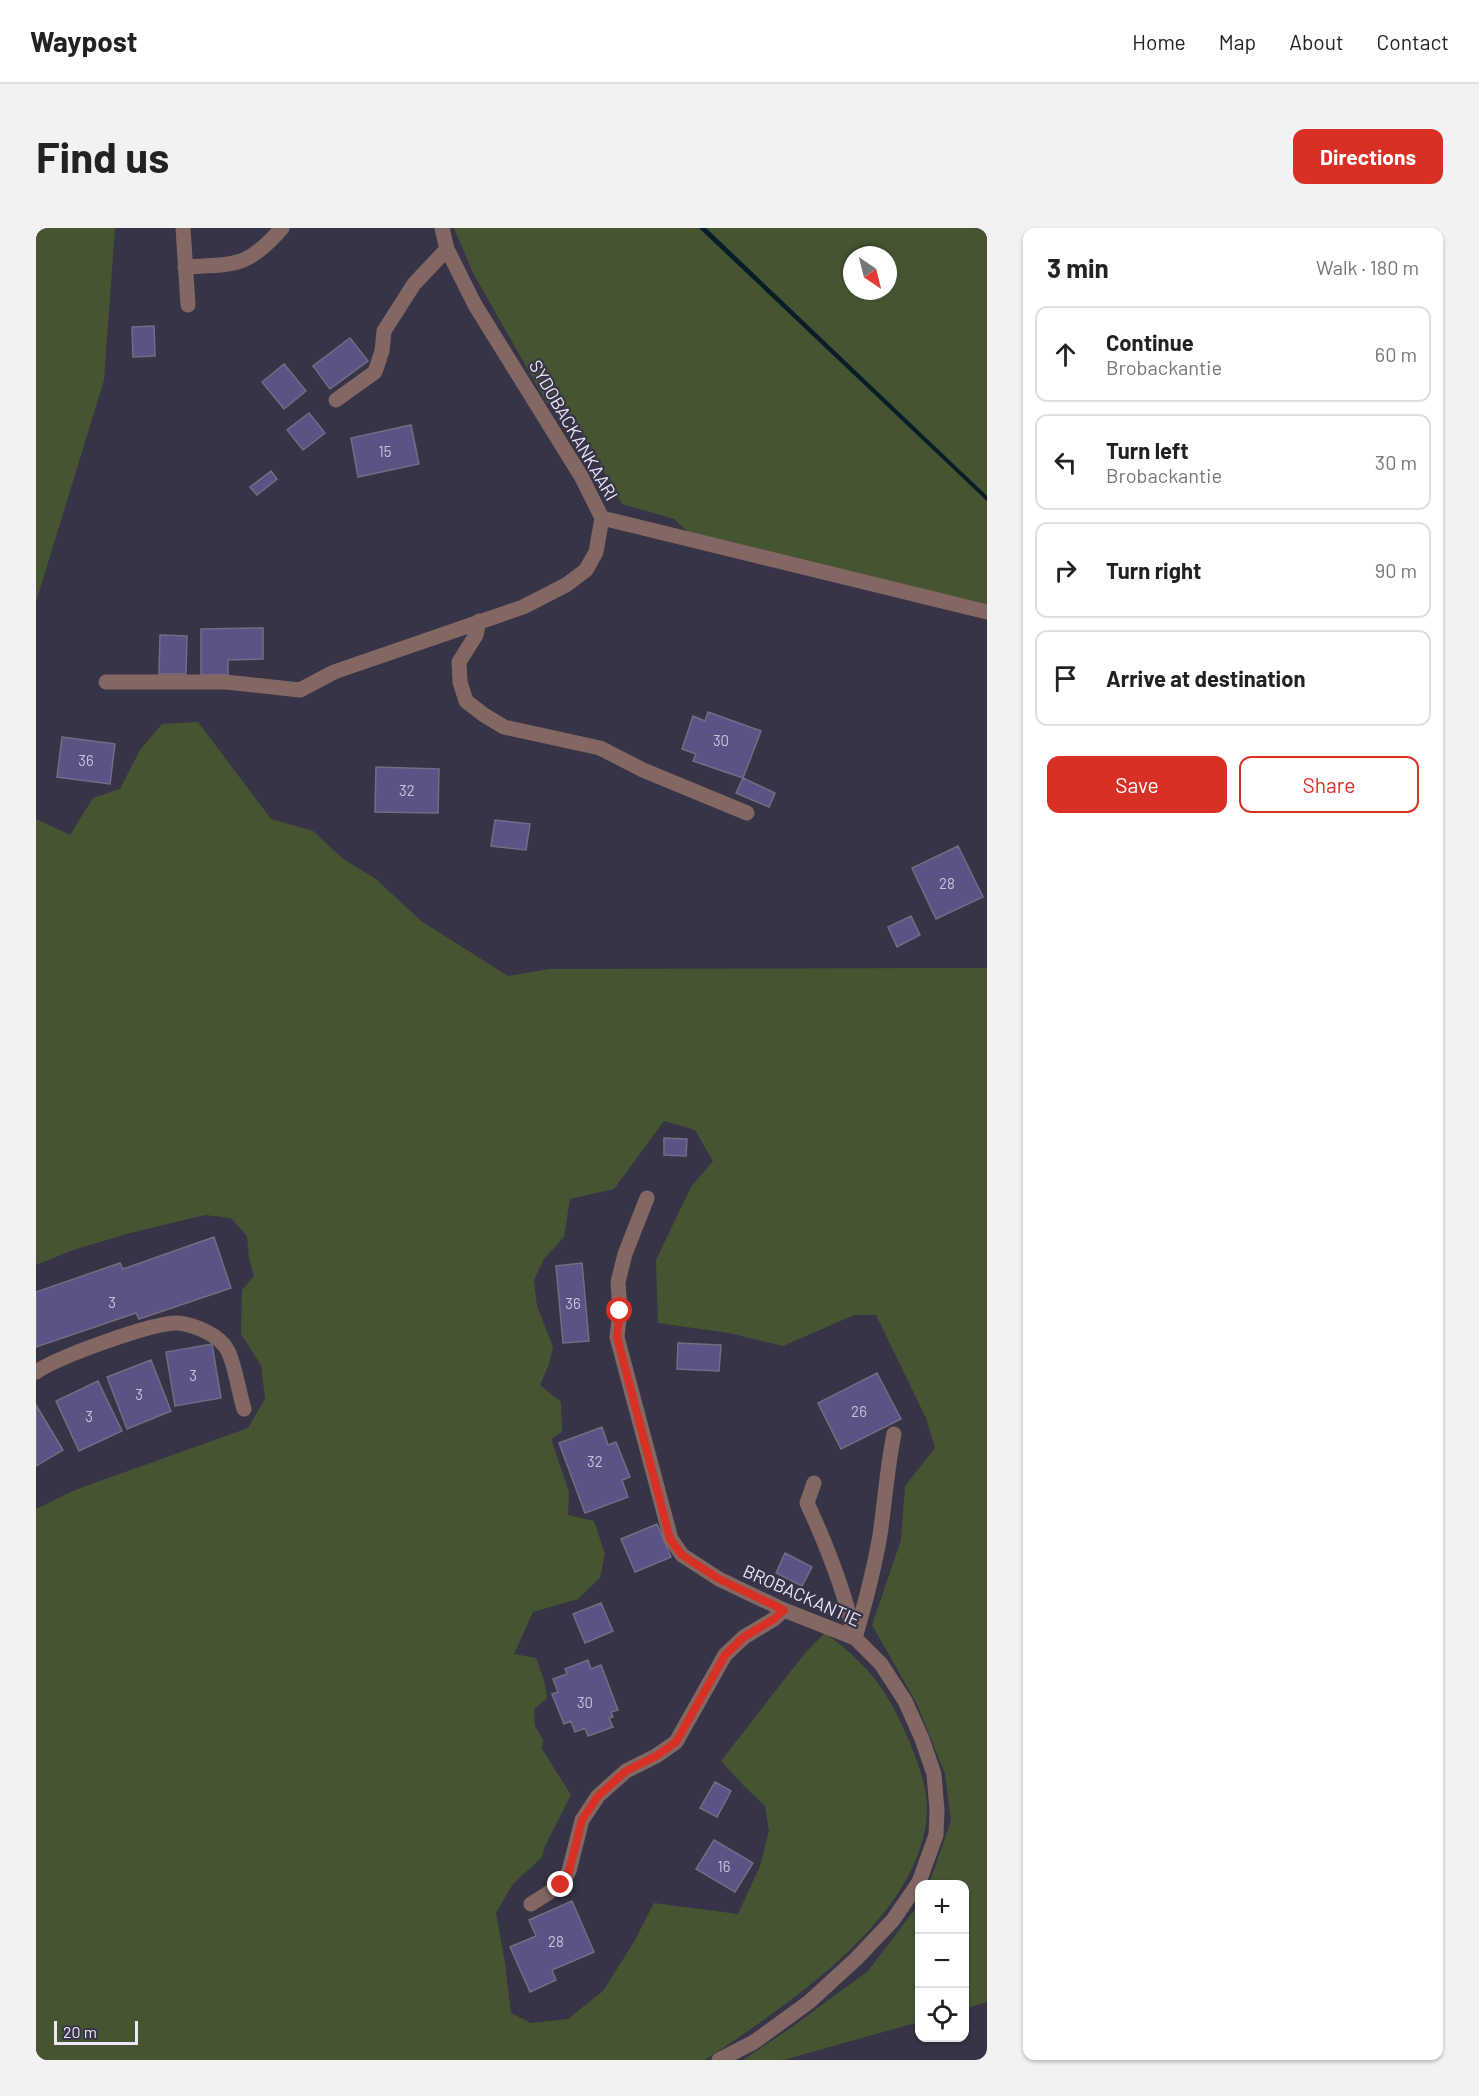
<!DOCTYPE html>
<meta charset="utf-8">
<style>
:root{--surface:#fff;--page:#f2f2f2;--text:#222;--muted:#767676;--line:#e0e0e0;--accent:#d93025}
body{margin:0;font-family:Barlow,sans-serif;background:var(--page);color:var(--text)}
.controls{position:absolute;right:18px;bottom:18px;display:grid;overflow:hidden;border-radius:12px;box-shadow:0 2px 4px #0004}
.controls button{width:54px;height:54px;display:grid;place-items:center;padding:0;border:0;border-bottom:2px solid var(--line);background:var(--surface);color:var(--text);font:30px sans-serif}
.compass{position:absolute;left:807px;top:18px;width:54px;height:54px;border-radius:50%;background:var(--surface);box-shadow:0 2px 4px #0004;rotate:145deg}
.scale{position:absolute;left:18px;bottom:15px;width:84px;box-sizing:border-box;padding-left:6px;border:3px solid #eae8f4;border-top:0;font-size:16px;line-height:21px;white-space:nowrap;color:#eae8f4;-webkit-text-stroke:4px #383447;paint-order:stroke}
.stop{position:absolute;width:18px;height:18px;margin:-14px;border:4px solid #d93025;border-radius:50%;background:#fff}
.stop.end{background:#d93025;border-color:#fff;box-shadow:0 2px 6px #0008}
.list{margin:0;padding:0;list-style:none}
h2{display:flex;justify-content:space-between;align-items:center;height:78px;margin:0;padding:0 24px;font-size:26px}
h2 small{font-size:20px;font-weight:400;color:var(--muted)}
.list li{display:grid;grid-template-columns:39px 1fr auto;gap:18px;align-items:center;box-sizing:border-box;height:96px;margin:0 12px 12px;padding:0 12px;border:2px solid var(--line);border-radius:12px}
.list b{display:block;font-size:22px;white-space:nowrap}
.list p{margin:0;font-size:20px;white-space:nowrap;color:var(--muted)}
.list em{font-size:20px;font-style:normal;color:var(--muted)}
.actions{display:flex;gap:12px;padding:18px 24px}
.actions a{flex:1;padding:14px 0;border:2px solid var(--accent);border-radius:12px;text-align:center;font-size:21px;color:var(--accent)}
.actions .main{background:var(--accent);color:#fff}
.icon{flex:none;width:33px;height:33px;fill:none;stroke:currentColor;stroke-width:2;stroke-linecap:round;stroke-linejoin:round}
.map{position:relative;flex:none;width:951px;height:1832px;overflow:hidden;border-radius:12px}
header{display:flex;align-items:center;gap:36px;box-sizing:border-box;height:84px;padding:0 30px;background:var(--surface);border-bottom:2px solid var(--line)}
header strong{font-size:28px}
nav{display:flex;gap:33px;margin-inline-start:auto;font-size:21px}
.intro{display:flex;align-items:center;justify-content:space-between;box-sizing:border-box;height:144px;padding:0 36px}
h1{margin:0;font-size:42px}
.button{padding:15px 27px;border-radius:12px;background:var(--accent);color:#fff;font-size:21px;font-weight:700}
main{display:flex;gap:36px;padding:0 36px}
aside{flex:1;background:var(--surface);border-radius:12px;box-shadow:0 2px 4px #0004}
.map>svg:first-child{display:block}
.green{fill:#455532;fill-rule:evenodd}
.water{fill:#081e26}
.building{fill:#5d5285;stroke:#716e83;stroke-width:1.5}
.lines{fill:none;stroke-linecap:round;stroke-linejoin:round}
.minor{stroke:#836763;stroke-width:15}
.route{stroke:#d93025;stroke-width:8}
.labels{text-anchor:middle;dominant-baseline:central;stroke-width:4.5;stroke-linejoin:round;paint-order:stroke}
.number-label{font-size:15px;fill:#c7c2d8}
.street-label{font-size:18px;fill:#eae8f4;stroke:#383447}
</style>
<header>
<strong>Waypost</strong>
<nav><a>Home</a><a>Map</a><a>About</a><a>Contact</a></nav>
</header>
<div class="intro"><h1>Find us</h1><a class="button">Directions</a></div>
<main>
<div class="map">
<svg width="951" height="1832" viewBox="0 0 951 1832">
<rect width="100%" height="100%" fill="#383447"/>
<path class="green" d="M0,0H79L68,152L0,374Z
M418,0H663L951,273V379L653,305L638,291L586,276L537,189L526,181L511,175L437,45Z
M670,0H951V268ZM816,27H852V63H816Z
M162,494L235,591L277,603L307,631L340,651L385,693L472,748L513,741L951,740V1774L929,1781L928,1656H893L915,1593L909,1546L881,1476L836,1397L865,1312L869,1258L899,1220L890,1190L840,1087H818L747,1118L693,1105L622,1095L620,1032L655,959L677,933L659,902L628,893L578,961L534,971L528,1009L508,1031L498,1052L501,1078L517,1119L513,1136L504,1157L525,1174L526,1204L515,1211L533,1264L532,1287L558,1293L569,1326L564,1350L542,1371L497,1384L478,1426L500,1430L508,1452L511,1470L498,1481L499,1498L507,1512L506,1521L535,1567L509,1618L506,1629L477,1656L460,1685L469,1735L475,1785L495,1795L532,1791L567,1763L598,1714L618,1675L702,1686L724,1638L733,1603L729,1578L709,1559L685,1533L769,1425L789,1405C835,1439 852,1463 874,1515C882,1534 891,1560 891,1581C889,1688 748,1779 669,1832H0V1281L39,1262L212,1200L229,1171L225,1137L205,1106L206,1062L218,1048L213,1030L211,1008L195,990L169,987L94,1005L37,1022L0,1037V591L34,607L57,570L84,561L104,522L126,496Z
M883,1676V1794L747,1832H707L756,1799L832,1743Z"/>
<path class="water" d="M663,0H670L951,268V273Z"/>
<path class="building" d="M118,98L119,128L97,129L96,99Z
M314,110L332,133L294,161L277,138Z
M248,136L270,163L248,181L226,154Z
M273,185L289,205L267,222L251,202Z
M375,197L383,236L322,249L315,210Z
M235,243L241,251L221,267L214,259Z
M227,400V431L192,432V447H165V401Z
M124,407L151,408L150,446H123Z
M672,484L725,503L707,550L657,533L660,526L646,521L657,488L669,493Z
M26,509L79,516L74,556L21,549Z
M340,539L403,541L402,585L339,584Z
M707,550L739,565L733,579L700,565Z
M459,592L494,596L490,622L455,618Z
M922,618L947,669L900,691L876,640Z
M875,688L884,707L861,719L852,699Z
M628,910L651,911L650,928L628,927Z
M178,1009L195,1060L103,1091L100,1085L0,1119V1064L84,1035L87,1041Z
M546,1035L553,1113L527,1115L520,1038Z
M642,1115L685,1117L683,1143L641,1141Z
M176,1116L185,1170L139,1178L130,1124Z
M115,1132L135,1183L91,1201L71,1149Z
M841,1145L865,1191L805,1221L782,1175Z
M62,1153L86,1203L43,1223L20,1173Z
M0,1177L27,1222L0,1238Z
M566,1199L572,1217L580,1214L594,1249L586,1252L592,1269L549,1285L523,1215Z
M621,1296L635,1329L599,1344L585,1311Z
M749,1325L776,1339L766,1358L740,1345Z
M565,1375L577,1403L549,1415L537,1386Z
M552,1432L555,1441L565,1437L582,1482L575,1484L577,1489L573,1490L577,1499L552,1508L549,1500L539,1504L535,1493L528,1496L516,1466L522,1464L517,1451L531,1446L529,1441Z
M679,1554L695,1563L681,1589L664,1580Z
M678,1612L717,1635L699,1664L660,1641Z
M536,1673L558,1724L516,1742L520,1752L494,1764L474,1719L500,1708L493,1692Z"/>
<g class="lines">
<path class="minor" d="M147,0L152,77
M149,39C200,36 211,40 246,0
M300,172L339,144L346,123L348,103L378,56L411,21
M566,290L951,384
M443,393L440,407L423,434L424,454L430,473L448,487L468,499L564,520L607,542L711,585
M70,454H190L264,462L298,444L487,379L530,357L550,342L560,324L566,290L545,248L439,77L411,21L406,0
M611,970L589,1026L582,1054L584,1083L581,1109L635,1311L646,1327L683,1351L748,1382L819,1410L845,1436L869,1473L886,1511L898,1546L901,1582L900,1607L883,1654L857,1692L820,1731L773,1774L718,1814L683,1832
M0,1144C22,1129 117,1094 142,1095C159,1097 184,1107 192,1123C199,1137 203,1165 208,1181
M778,1255L771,1275C791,1318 808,1360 818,1407
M819,1410C829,1376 838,1342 844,1307C849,1273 851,1240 858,1206
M495,1676L525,1657L533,1643L546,1592L562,1568L590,1543L620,1528L640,1514L689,1427L708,1409L738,1391L748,1382"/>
</g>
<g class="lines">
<path class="route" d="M525,1657L533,1643L546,1592L562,1568L590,1543L620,1528L640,1514L689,1427L708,1409L738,1391L748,1382L683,1351L646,1327L634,1311L581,1109L584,1083"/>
</g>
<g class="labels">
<g class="number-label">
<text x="349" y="223">15</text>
<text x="685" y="512">30</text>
<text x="50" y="532">36</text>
<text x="371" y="562">32</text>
<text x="911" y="655">28</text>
<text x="76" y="1074">3</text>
<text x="537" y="1075">36</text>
<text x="157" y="1147">3</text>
<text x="103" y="1166">3</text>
<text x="823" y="1183">26</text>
<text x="53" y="1188">3</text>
<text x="559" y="1233">32</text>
<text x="549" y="1474">30</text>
<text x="688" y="1638">16</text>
<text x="520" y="1713">28</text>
</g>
<g class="street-label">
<text transform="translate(538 202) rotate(60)">SYDOBACKANKAARI</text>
<text transform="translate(766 1367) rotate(24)">BROBACKANTIE</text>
</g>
</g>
</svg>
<div class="controls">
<button>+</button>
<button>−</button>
<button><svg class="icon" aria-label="locate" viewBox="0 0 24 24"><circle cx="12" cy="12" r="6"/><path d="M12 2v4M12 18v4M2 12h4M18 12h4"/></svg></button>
</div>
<svg class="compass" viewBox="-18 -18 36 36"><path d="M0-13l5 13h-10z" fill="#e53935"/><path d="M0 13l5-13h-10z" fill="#767676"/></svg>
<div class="scale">20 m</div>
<div class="stop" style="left:584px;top:1083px"></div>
<div class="stop end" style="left:525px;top:1657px"></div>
</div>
<aside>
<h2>3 min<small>Walk · 180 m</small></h2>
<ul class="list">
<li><svg class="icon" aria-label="ahead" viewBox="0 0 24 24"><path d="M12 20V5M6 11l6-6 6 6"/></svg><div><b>Continue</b><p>Brobackantie</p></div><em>60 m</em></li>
<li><svg class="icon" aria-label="left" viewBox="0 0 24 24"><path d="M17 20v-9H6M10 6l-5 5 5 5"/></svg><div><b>Turn left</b><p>Brobackantie</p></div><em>30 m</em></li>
<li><svg class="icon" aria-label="right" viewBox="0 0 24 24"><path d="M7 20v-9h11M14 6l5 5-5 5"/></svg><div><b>Turn right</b></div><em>90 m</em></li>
<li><svg class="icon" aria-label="arrive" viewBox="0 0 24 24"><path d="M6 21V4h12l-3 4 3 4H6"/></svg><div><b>Arrive at destination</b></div></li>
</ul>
<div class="actions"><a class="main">Save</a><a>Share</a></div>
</aside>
</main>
